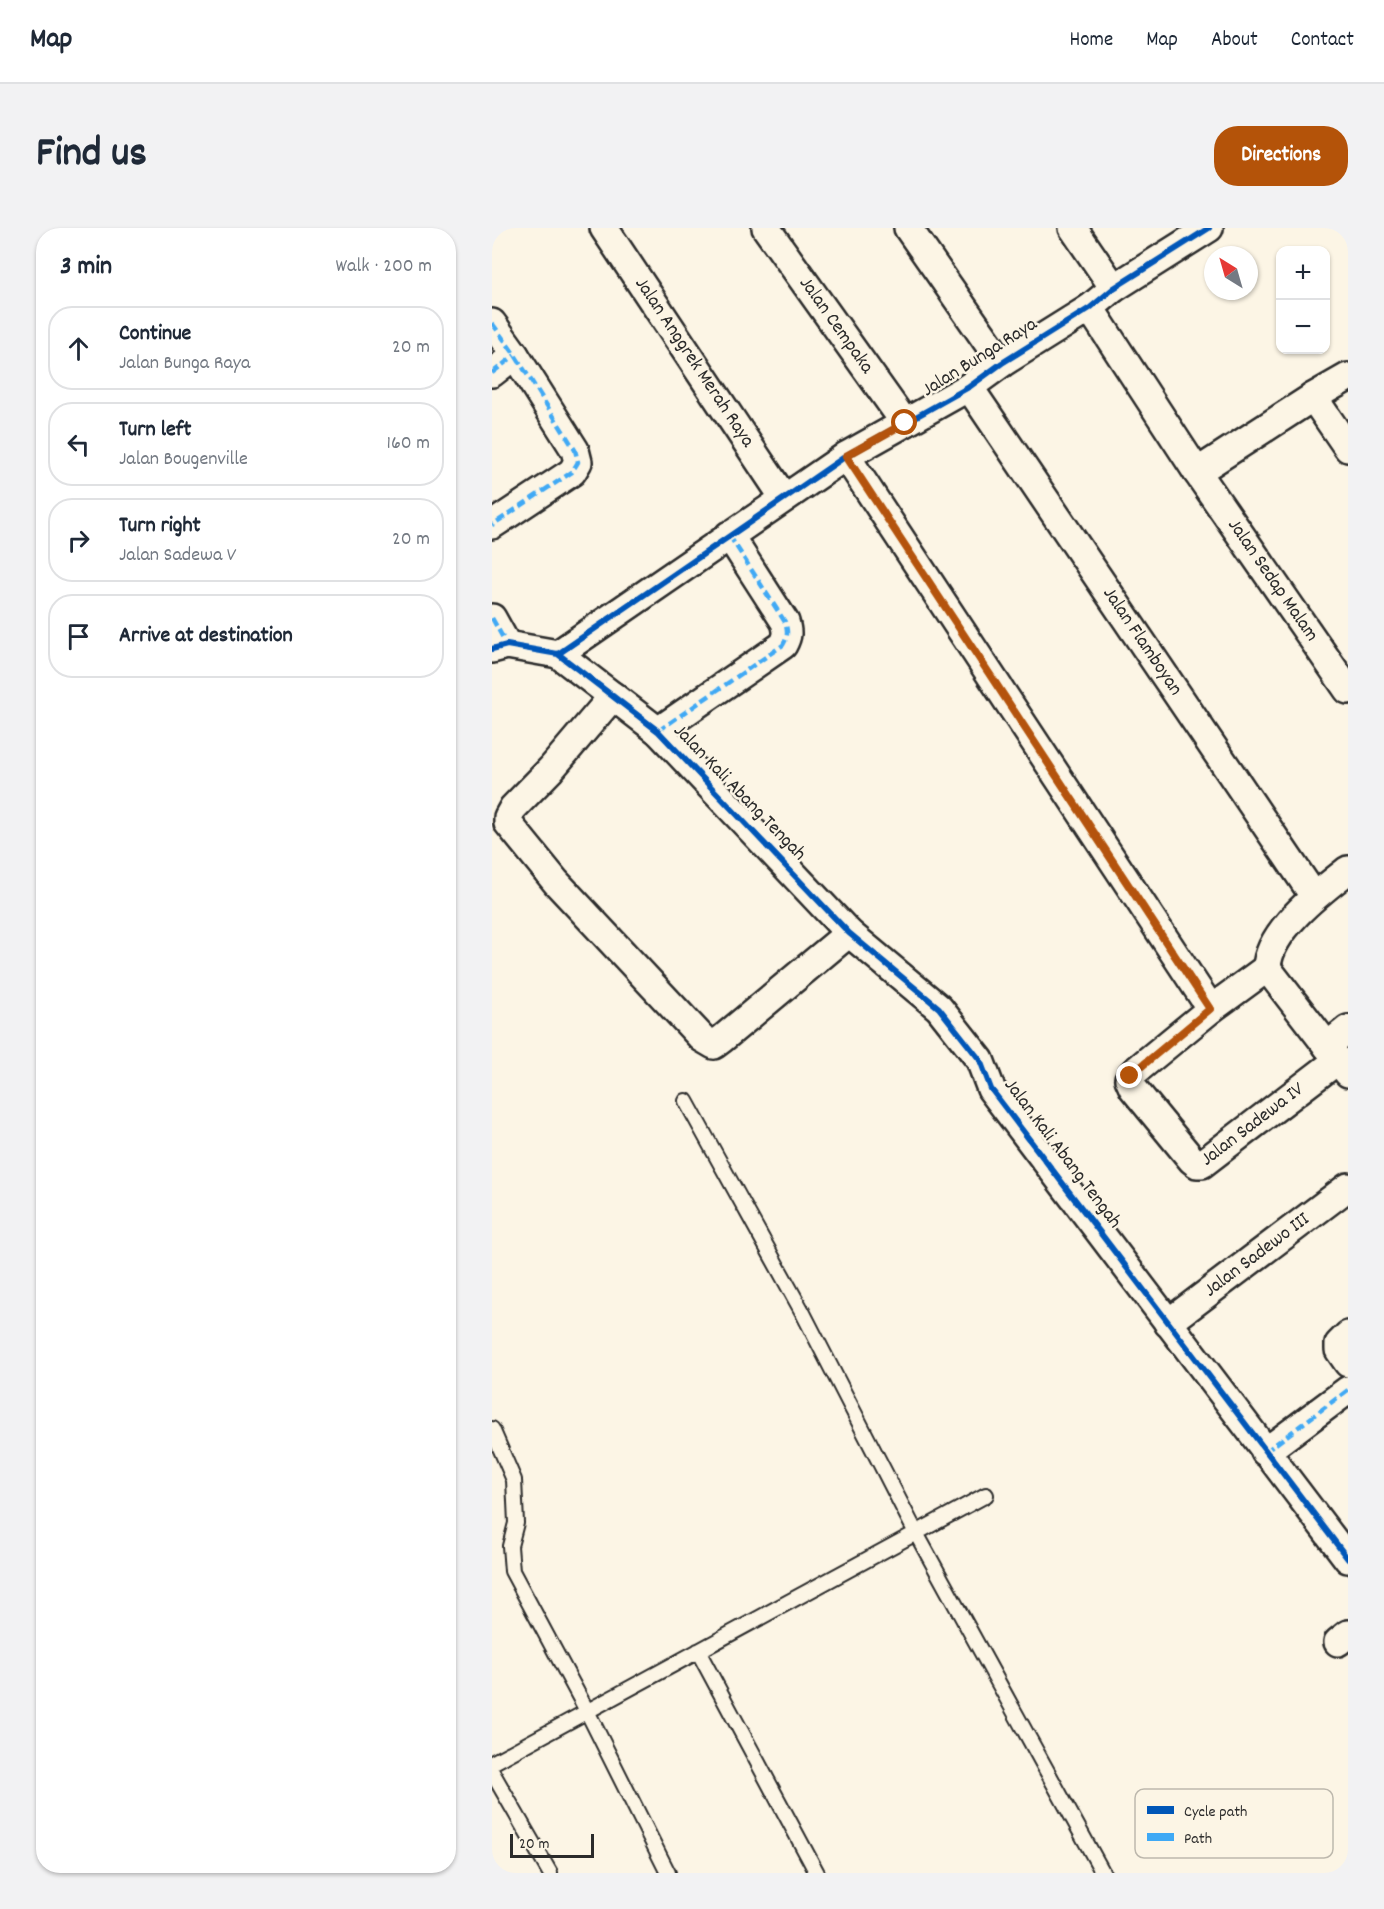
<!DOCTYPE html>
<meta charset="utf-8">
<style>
:root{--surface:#fff;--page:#f2f2f3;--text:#1f2937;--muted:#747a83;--line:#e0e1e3;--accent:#b45309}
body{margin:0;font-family:Dekko,sans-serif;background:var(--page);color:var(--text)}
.controls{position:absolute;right:18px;top:18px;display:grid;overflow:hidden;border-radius:12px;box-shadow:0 2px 4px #0004}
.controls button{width:54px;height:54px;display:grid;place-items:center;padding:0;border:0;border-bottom:2px solid var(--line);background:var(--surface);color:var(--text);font:30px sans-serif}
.compass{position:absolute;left:712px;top:18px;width:54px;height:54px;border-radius:50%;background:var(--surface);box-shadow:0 2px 4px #0004;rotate:323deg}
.scale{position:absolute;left:18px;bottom:15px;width:84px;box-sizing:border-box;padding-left:6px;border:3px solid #2b2b2b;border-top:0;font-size:16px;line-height:21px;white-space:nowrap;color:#2b2b2b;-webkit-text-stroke:4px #fcf5e5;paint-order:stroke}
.stop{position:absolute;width:18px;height:18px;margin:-14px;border:4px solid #b45309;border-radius:50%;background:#fff}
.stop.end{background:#b45309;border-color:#fff;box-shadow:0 2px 6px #0008}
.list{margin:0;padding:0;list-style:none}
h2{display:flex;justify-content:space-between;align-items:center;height:78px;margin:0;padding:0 24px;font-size:26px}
h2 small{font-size:20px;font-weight:400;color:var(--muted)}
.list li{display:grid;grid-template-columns:39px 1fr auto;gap:18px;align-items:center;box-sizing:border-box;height:84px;margin:0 12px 12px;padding:0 12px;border:2px solid var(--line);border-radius:24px}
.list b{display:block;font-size:22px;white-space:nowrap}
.list p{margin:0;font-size:20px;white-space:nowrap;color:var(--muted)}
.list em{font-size:20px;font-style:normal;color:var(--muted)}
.icon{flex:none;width:33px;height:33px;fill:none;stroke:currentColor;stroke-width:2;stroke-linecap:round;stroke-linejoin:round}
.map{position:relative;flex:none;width:856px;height:1645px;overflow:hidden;border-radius:24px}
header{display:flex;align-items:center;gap:36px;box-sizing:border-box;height:84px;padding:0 30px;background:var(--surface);border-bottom:2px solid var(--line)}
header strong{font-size:28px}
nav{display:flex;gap:33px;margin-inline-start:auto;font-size:21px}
.intro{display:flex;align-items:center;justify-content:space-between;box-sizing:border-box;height:144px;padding:0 36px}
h1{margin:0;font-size:42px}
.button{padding:15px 27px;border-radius:24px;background:var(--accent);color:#fff;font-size:21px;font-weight:700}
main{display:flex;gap:36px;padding:0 36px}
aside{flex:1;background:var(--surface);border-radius:24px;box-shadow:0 2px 4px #0004}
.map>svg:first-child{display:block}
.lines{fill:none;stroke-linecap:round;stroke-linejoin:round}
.service-casing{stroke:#2b2b2b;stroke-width:18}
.minor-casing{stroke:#2b2b2b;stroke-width:32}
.service{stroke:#fcf5e5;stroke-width:14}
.minor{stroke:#fcf5e5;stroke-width:27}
.quiet{stroke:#3fa9f5;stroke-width:4.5;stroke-dasharray:9 4.5;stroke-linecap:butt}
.cycleway-casing{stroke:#fcf5e5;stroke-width:10}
.cycleway{stroke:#0057b8;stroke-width:6}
.route{stroke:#b45309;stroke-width:8}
.labels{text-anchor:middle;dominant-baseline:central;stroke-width:5;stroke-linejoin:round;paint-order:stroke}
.street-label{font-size:20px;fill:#2b2b2b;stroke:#fcf5e5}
.key{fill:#fcf5e5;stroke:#bdb8ad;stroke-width:1.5}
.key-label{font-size:16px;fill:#2b2b2b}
</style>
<header>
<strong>Map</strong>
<nav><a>Home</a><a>Map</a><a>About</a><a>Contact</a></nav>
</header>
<div class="intro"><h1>Find us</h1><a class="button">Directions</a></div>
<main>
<aside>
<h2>3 min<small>Walk · 200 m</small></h2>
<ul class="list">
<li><svg class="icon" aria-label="ahead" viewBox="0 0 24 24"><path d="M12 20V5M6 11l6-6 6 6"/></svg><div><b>Continue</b><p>Jalan Bunga Raya</p></div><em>20 m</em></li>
<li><svg class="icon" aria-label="left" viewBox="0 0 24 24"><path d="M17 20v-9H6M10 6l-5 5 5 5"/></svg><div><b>Turn left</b><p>Jalan Bougenville</p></div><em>160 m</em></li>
<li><svg class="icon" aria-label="right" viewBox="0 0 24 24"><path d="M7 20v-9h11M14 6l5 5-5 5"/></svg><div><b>Turn right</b><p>Jalan Sadewa V</p></div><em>20 m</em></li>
<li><svg class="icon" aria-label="arrive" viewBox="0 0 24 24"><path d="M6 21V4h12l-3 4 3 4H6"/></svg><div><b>Arrive at destination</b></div></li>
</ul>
</aside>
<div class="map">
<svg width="856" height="1645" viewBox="0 0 856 1645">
<rect width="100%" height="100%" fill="#fcf5e5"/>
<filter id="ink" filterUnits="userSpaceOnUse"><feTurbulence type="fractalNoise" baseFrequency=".0167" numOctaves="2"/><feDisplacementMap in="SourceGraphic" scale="12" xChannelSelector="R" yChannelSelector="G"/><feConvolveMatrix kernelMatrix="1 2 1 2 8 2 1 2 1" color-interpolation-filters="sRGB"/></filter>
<g filter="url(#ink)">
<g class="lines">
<g class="service-casing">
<path id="service" d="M194,873L311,1085L424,1305L611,1645
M0,1201L22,1252L24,1295L18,1318L20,1343L95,1483L176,1645
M206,1423L325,1645
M0,1535L494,1267
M0,1544L58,1645"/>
</g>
<g class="minor-casing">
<g id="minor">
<path id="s1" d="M112,0L292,270"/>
<path id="s2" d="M274,0L413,195"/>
<path d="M416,0L510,135"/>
<path d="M581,0L622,60"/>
<path id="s3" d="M598,80L705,244L856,462"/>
<path d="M0,95L23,127L83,222L86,234L80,244L0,297"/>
<path d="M0,145L23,127"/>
<path id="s4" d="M477,159L822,668"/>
<path d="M821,169L856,149"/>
<path d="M354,228L719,781"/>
<path d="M705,244L821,169L856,220"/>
<path d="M0,390L15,417"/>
<path d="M0,421L15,417L66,426L166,503L357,705L447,780L488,832L499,861L856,1331"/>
<path d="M66,426L354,228L477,159L510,135L598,80L622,60L717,0"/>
<path d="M121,468L59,541L21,580L16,589V595L64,654L210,810L222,817L230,811L357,705"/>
<path d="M166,503L291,417C296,408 296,404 293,394L237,307"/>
<path id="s5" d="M775,740L719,781L641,845L637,851L641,860L700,932L705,936H710L846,832"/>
<path d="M775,740L856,845"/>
<path d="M775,740C776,703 829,663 856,642"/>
<path d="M835,818L856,801"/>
<path id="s6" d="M676,1095L856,959"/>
<path d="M856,1107L847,1116V1122L856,1135"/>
<path d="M773,1224L856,1162"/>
<path d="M846,1414L856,1406"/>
</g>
</g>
<use href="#service" class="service"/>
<use href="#minor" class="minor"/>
<path class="quiet" d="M0,95L23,127L83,222L86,234L80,244L0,297
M0,145L23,127
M0,390L15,417
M166,503L291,417C296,408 296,404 293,394L237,307
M773,1224L856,1162"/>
<g class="cycleway-casing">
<path id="cycleway" d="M0,421L15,417L66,426L166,503L357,705L447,780L488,832L499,861L856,1331
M66,426L354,228L477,159L510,135L598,80L622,60L717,0"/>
</g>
<use href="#cycleway" class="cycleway"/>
</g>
</g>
<g class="lines" filter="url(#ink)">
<path class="route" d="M413,195L354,228L718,781L638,848"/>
</g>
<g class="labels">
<g class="street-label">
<text stroke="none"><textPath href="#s2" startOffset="120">Jalan Cempaka</textPath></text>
<text transform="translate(488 130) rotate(-32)">Jalan Bunga Raya</text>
<text stroke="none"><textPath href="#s1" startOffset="162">Jalan Anggrek Merah Raya</textPath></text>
<text stroke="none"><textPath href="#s3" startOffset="328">Jalan Sedap Malam</textPath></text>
<text stroke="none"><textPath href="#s4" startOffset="308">Jalan Flamboyan</textPath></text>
<text transform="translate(247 565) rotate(46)">Jalan Kali Abang Tengah</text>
<text stroke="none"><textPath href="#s5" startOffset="356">Jalan Sadewa IV</textPath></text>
<text transform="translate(570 926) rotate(53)">Jalan Kali Abang Tengah</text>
<text stroke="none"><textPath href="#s6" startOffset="112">Jalan Sadewo III</textPath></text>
</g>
</g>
<rect x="643" y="1561" width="198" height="69" rx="9" class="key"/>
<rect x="655" y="1578" width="27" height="8" fill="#0057b8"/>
<rect x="655" y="1605" width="27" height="8" fill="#3fa9f5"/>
<g class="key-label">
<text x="692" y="1588">Cycle path</text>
<text x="692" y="1615">Path</text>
</g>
</svg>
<div class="controls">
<button>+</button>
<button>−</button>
</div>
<svg class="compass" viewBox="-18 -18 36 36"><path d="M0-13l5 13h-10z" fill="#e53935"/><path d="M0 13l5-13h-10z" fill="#747a83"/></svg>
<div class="scale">20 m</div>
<div class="stop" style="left:413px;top:195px"></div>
<div class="stop end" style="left:638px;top:848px"></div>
</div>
</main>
